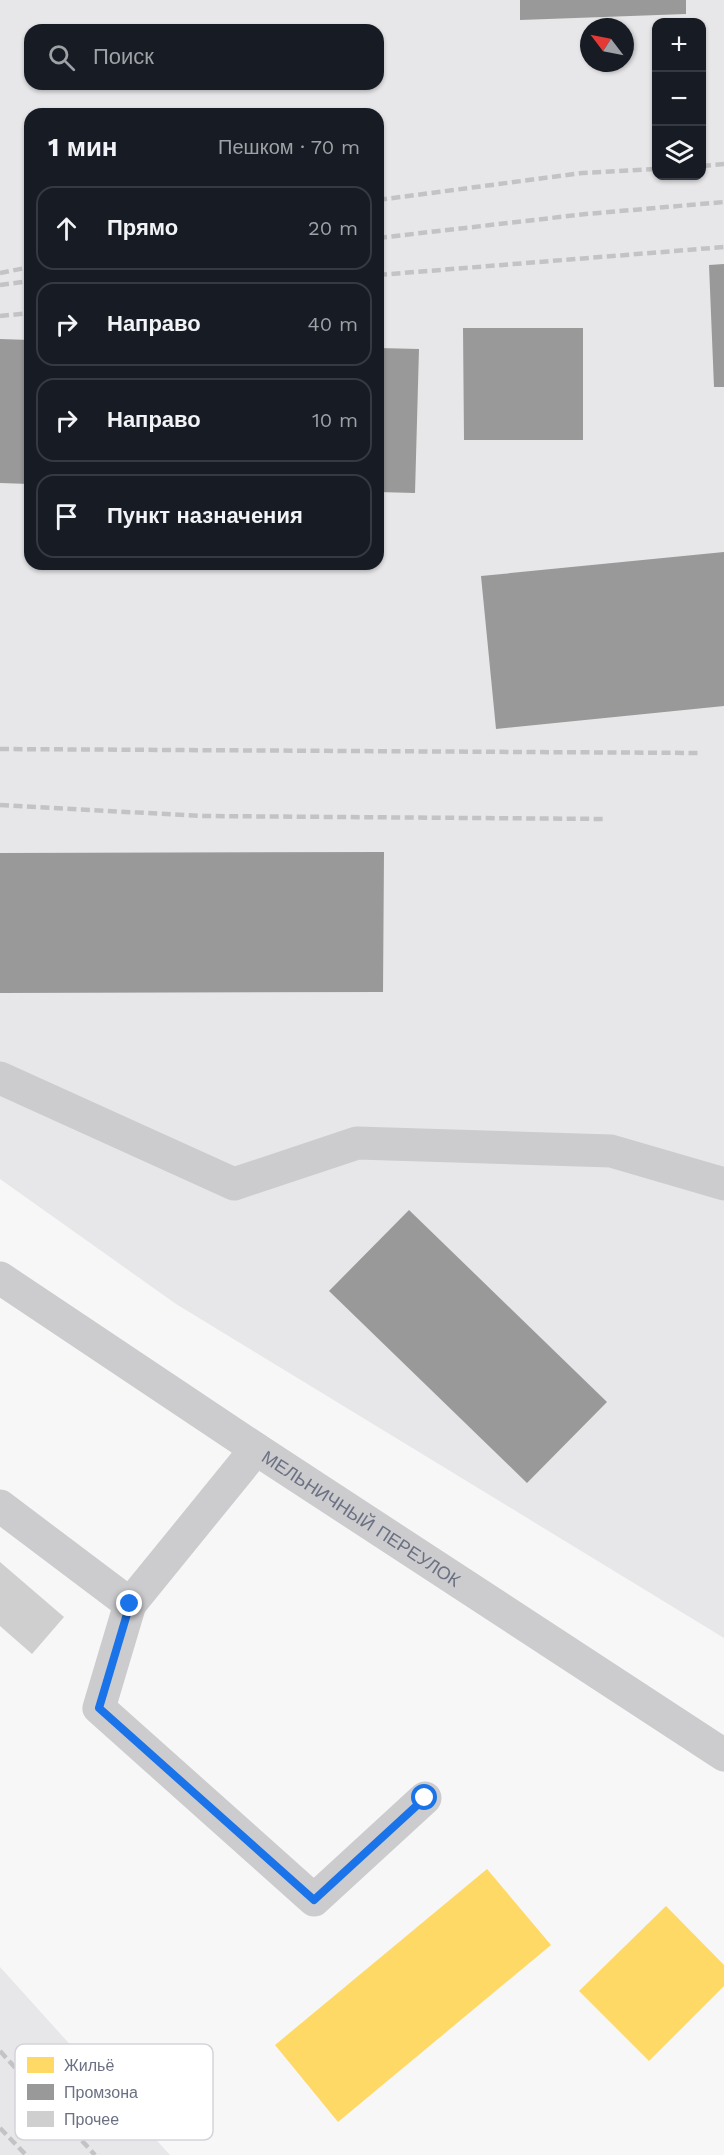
<!DOCTYPE html>
<html lang="ru">
<meta charset="utf-8">
<style>
:root{--surface:#171b24;--page:#242831;--text:#f1f3f6;--muted:#9ea1a6;--line:#363941}
body{margin:0;font-family:"Work Sans",sans-serif;background:var(--page);color:var(--text)}
.controls{position:absolute;right:18px;top:18px;display:grid;overflow:hidden;border-radius:12px;box-shadow:0 2px 4px #0004}
.controls button{width:54px;height:54px;display:grid;place-items:center;padding:0;border:0;border-bottom:2px solid var(--line);background:var(--surface);color:var(--text);font:30px sans-serif}
.compass{position:absolute;left:580px;top:18px;width:54px;height:54px;border-radius:50%;background:var(--surface);box-shadow:0 2px 4px #0004;rotate:302deg}
.stop{position:absolute;width:18px;height:18px;margin:-14px;border:4px solid #1a73e8;border-radius:50%;background:#fff}
.stop.end{background:#1a73e8;border-color:#fff;box-shadow:0 2px 6px #0008}
.list{margin:0;padding:0;list-style:none}
h2{display:flex;justify-content:space-between;align-items:center;height:78px;margin:0;padding:0 24px;font-size:26px}
h2 small{font-size:20px;font-weight:400;color:var(--muted)}
.list li{display:grid;grid-template-columns:39px 1fr auto;gap:18px;align-items:center;box-sizing:border-box;height:84px;margin:0 12px 12px;padding:0 12px;border:2px solid var(--line);border-radius:18px}
.list b{display:block;font-size:22px;white-space:nowrap}
.list em{font-size:20px;font-style:normal;color:var(--muted)}
.icon{flex:none;width:33px;height:33px;fill:none;stroke:currentColor;stroke-width:2;stroke-linecap:round;stroke-linejoin:round}
.map{position:relative;flex:none;width:724px;height:2155px;overflow:hidden}
.search{position:absolute;background:var(--surface);box-shadow:0 2px 4px #0004;left:24px;top:24px;width:360px;height:66px;display:flex;align-items:center;gap:15px;box-sizing:border-box;padding:0 21px;border-radius:18px;color:var(--muted);font-size:22px}
.panel{position:absolute;background:var(--surface);box-shadow:0 2px 4px #0004;left:24px;top:108px;width:360px;height:462px;border-radius:18px}
.map>svg:first-child{display:block}
.built{fill:#e7e7e9;fill-rule:evenodd}
.homes{fill:#ffd966}
.industry{fill:#999}
.building{fill:#cfcfd0}
.lines{fill:none;stroke-linecap:round;stroke-linejoin:round}
.minor{stroke:#ccccce;stroke-width:33}
.rail{stroke:#c3c3c5;stroke-width:4.5;stroke-dasharray:9 4.5;stroke-linecap:butt}
.route{stroke:#1a73e8;stroke-width:8}
.labels{text-anchor:middle;dominant-baseline:central;stroke-width:6;stroke-linejoin:round;paint-order:stroke}
.street-label{font-size:18px;fill:#6b7183;stroke:#fff}
.key{fill:#fff;stroke:#d3d4da;stroke-width:1.5}
.key-label{font-size:16px;fill:#6b7183}
</style>
<div class="map">
<svg width="724" height="2155" viewBox="0 0 724 2155">
<rect width="100%" height="100%" fill="#f7f7f7"/>
<path class="built" d="M0,0H724V1638L176,1304L0,1179ZM656,22H702V176H656ZM589,27H625V63H589ZM30,30H378V84H30ZM30,114H378V564H30Z
M0,1967L170,2155H0Z"/>
<path class="homes" d="M487,1869L551,1945L338,2122L275,2045Z
M666,1906L724,1965V1986L649,2061L579,1991Z"/>
<path class="industry" d="M520,0H686V14L520,20Z
M724,264V387H714L709,265Z
M463,328H583V440H464Z
M0,339L30,340V484L0,483Z
M378,348L419,349L415,493L378,492Z
M724,552V706L496,729L481,576Z
M384,852L383,992L0,993V853Z
M409,1210L607,1402L527,1483L329,1291Z"/>
<path class="building" d="M0,1562L64,1617L32,1654L0,1626Z"/>
<g class="lines">
<g class="minor">
<path d="M0,1078L234,1184L357,1143L611,1151L724,1184"/>
<path id="s1" d="M0,1278L256,1449L724,1755"/>
<path d="M0,1506L130,1604L99,1708L314,1900L425,1798"/>
<path d="M130,1604L256,1449"/>
</g>
<path class="rail" d="M702,166L724,164
M378,200L582,173L656,169
M378,238L586,214L724,202
M0,273L30,267
M378,275L724,247
M0,285L30,281
M0,316L30,313
M0,749L701,753
M0,805L201,816L607,819
M0,2051L95,2155
M0,2128L26,2155"/>
</g>
<g class="lines">
<path class="route" d="M130,1604L99,1708L314,1900L425,1798"/>
</g>
<g class="labels">
<g class="street-label">
<text stroke="none"><textPath href="#s1" startOffset="434">МЕЛЬНИЧНЫЙ ПЕРЕУЛОК</textPath></text>
</g>
</g>
<rect x="15" y="2044" width="198" height="96" rx="9" class="key"/>
<rect x="27" y="2057" width="27" height="16" fill="#ffd966"/>
<rect x="27" y="2084" width="27" height="16" fill="#999"/>
<rect x="27" y="2111" width="27" height="16" fill="#cfcfd0"/>
<g class="key-label">
<text x="64" y="2071">Жильё</text>
<text x="64" y="2098">Промзона</text>
<text x="64" y="2125">Прочее</text>
</g>
</svg>
<div class="controls">
<button>+</button>
<button>−</button>
<button><svg class="icon" aria-label="layers" viewBox="0 0 24 24"><path d="M12 4l9 5-9 5-9-5zM3 14l9 5 9-5"/></svg></button>
</div>
<svg class="compass" viewBox="-18 -18 36 36"><path d="M0-13l5 13h-10z" fill="#e53935"/><path d="M0 13l5-13h-10z" fill="#9ea1a6"/></svg>
<div class="stop" style="left:425px;top:1798px"></div>
<div class="stop end" style="left:130px;top:1604px"></div>
<div class="search"><svg class="icon" aria-label="search" viewBox="0 0 24 24"><circle cx="10" cy="10" r="6"/><path d="M15 15l6 6"/></svg>Поиск</div>
<section class="panel">
<h2>1 мин<small>Пешком · 70 m</small></h2>
<ul class="list">
<li><svg class="icon" aria-label="ahead" viewBox="0 0 24 24"><path d="M12 20V5M6 11l6-6 6 6"/></svg><div><b>Прямо</b></div><em>20 m</em></li>
<li><svg class="icon" aria-label="right" viewBox="0 0 24 24"><path d="M7 20v-9h11M14 6l5 5-5 5"/></svg><div><b>Направо</b></div><em>40 m</em></li>
<li><svg class="icon" aria-label="right" viewBox="0 0 24 24"><path d="M7 20v-9h11M14 6l5 5-5 5"/></svg><div><b>Направо</b></div><em>10 m</em></li>
<li><svg class="icon" aria-label="arrive" viewBox="0 0 24 24"><path d="M6 21V4h12l-3 4 3 4H6"/></svg><div><b>Пункт назначения</b></div></li>
</ul>
</section>
</div>
